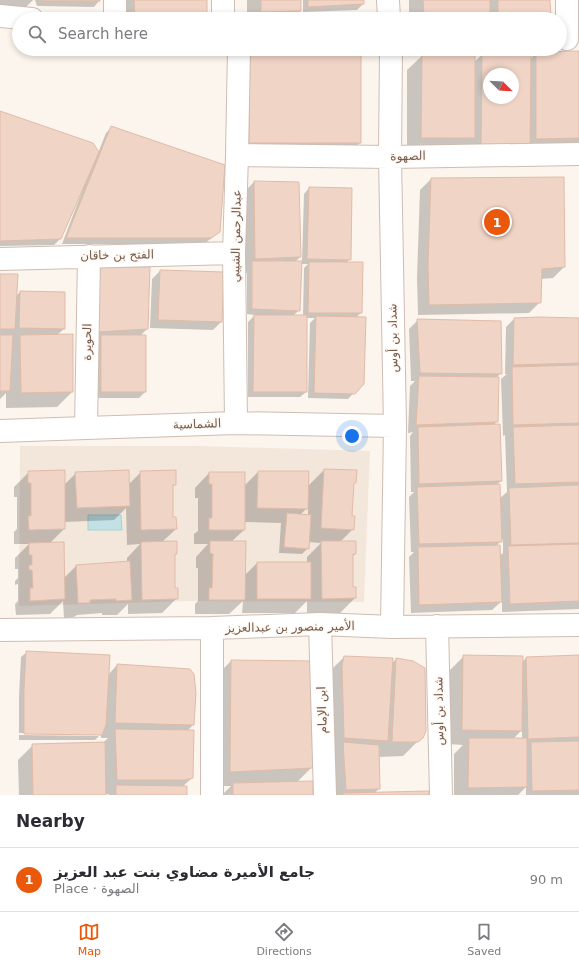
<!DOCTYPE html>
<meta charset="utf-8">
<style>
:root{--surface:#fff;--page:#f7f7f7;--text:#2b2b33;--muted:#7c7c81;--line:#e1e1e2;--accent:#ea580c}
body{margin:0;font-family:"DejaVu Sans","Noto Sans Arabic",sans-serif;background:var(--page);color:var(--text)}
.compass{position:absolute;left:483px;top:68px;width:36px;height:36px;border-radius:50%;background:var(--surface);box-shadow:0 2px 6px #0003;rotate:114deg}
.you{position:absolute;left:352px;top:436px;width:14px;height:14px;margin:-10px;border:3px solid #fff;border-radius:50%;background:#1a73e8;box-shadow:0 0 0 6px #1a73e833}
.badge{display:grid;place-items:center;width:26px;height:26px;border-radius:50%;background:var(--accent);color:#fff;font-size:13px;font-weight:700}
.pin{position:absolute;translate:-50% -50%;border:2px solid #fff;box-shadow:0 1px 4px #0006}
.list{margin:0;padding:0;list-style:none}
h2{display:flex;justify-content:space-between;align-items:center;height:52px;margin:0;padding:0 16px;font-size:17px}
h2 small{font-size:13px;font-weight:400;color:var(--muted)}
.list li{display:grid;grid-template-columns:26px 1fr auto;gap:12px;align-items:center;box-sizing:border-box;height:64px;padding:0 16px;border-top:1px solid var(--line)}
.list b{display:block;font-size:15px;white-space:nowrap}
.list p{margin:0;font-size:13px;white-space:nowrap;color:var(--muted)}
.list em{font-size:13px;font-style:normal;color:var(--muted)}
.icon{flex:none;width:22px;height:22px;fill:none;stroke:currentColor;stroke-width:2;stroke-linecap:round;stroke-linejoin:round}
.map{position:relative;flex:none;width:579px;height:795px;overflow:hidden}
.search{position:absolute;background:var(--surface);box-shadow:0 2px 6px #0003;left:12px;right:12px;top:12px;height:44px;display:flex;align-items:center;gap:10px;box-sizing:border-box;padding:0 14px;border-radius:22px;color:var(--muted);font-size:15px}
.sheet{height:116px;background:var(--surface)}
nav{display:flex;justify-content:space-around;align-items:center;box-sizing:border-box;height:56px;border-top:1px solid var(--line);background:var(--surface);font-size:11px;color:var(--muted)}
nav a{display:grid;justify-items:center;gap:2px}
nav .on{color:var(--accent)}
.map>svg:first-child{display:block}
.residential{fill:#f3e7db}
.water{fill:#c1e1e5;stroke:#a8d1d6}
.shadow{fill:#0003;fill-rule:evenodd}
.building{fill:#f0d4c6;stroke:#e1bba7;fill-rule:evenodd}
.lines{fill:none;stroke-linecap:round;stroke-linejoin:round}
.minor-casing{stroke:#cebdb2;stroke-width:24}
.minor{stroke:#fff;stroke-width:22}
.labels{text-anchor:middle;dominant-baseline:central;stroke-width:3;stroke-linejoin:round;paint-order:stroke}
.street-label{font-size:12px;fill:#775c50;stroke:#fef9f3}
</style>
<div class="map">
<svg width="579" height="795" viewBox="0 0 579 795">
<rect width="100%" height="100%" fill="#fcf5ed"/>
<path class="residential" d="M20,446H199L370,451L364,602L191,601L19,606Z"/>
<path class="water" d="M88,515H121L122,530H88Z"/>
<path class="shadow" d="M0,0H33L25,8L0,9Z
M35,0H99V1L94,7L37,6Z
M120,0H206V19H120Z
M247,0H300V11L292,19H247Z
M303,0H363V4L357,10L303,12Z
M409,0H549L550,17L548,19H409Z
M120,49H195L192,52H146L120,53Z
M579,52V143L467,162V145L459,152H407V70L422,56L474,62L483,54L530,59L536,53ZM489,74H513V98H489Z
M250,53L360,143L354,148L244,149V58Z
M0,112L98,153L106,133L112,127L219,231L213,237L204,244H62L83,189H82L60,239L54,245L0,246Z
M563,178L564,267L553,278L540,279V302L529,313L418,315L417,278L420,190L431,179Z
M254,182L298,183L300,257L295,262H302L304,194L309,188L350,259L346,263L361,313L355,318L363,383L348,399L308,398L310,323L315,318H306V392L300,397H248V322L255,315L247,314V273H241L239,197ZM300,264H308L304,268L303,316H293L299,310Z
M100,268L147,329L140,336L145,392L139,398H95L85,282Z
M160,271L221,322L213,330L150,328L152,279Z
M0,275L16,296L20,292L64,329L57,335H72V392L57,407L6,408V393L0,399Z
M515,318L579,319V609L502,612V601L492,610L411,613L409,557L414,552H411L409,497L414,492H411L410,436L413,432L408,433L410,386L415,381H411L409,329L418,320L501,373L496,378L497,421L494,425L501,481L496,485L499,499L507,492L505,435L503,436L501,379L507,374H505L506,327ZM503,539V553L499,556L496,546Z
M324,470L355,482L353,485L351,517L353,529L340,542L355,554L352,557V589L355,588V598L340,613H307V601L295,613H242L243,601L229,614H195V604L198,601V568H196V557L208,544H194V534L198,531V498H195V488L209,473L244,486L258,472H308V486ZM308,507V516L300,515ZM244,522L281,523L279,553L302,554L308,548V542L321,543L307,557V563H257L244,576L231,542L244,530Z
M29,472L64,485L76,473L128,485L141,472L175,484L172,488V518L176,529L162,542L176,553L174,556V589L177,598L162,613L128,614V604L117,615H102V613L77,615L74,617L64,618L63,601L50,614L16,615L15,604L18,601V584L15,585V581L18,578V569H15V558L29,544H14V532L17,529V497H14V487ZM126,508L127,545L140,544L127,558V563L76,566L64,578L50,543L64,529V522L114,520Z
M27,652L108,675L117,665L193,725L187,731L192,778L182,787L186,795H108L109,794H105V795H19L18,760L33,745L103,743L108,738H101V734L95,740H19V696L21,657ZM19,733L99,734V736L19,735Z
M464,656L522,662L526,658L579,656V795H526V787L518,795H454V754L463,745L448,744L449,671ZM522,730V739H513Z
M344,657L391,664L396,659L422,737L403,756L378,757L379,789L374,793L428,795H331L329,672Z
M231,661L312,767L297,782L312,795H222L231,786H215L216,676Z"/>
<path class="building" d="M42,0H100V1H42Z
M134,0H207V19H135Z
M261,0H301V11L261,12Z
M308,0H364V4L308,7Z
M423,0H490V14L424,15Z
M498,0H550L551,17L498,19Z
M361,51V143H249L250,52Z
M579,51V138L536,139V52Z
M482,53H531L530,148H481ZM489,74H513V98H489Z
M422,55H475V138H421Z
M0,111L93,143L99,152L61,239L0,241Z
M111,126L225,165L220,232L211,238H66Z
M564,177L565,267L542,269L541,303L429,305L428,266L431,178Z
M254,181L299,182L301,257L255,259Z
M309,187L352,188L351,260L307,259Z
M252,261H302L300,311L252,309Z
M309,262H363L362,313H308Z
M100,267H150L148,329L97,332Z
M160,270L224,272L222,322L158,320Z
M0,274H18L15,329H0Z
M20,291L65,292V329L19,328Z
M254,315H307V392H253Z
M316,316L366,317L364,384L355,394L314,393Z
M539,317L579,318V363L513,365L514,318Z
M417,319L501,321L502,374L420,373Z
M73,334V392L21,393L20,335Z
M0,335H13L10,391H0Z
M101,335H146V392H101Z
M579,365V423L513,425L512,367Z
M419,376L499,377L498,422L416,425Z
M500,424L502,481L419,484L418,427Z
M579,425V482L515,484L513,427Z
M324,469L357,470L356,483H354L352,516H355L354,530L321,528Z
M65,470V529L29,530L28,516H31V483H28V471Z
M129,470L130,506L77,508L75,472Z
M176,470V485H173V517H176L177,529L141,530L140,471Z
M258,471H309L308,509L257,508Z
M209,472H245V530H209V518H212V484H209Z
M500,484L502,542L419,544L417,487Z
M579,485V543L511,545L509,488Z
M287,513L311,515L309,549L284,547Z
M177,541V554H175V588H178V599L142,600L141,542Z
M210,541H246L245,600H209V588H212L213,554L210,553Z
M321,541H356V554H353V587H356V598L322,599Z
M64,542L65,599L30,601V588H33L32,570H29V565H32V555H29V543Z
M579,544V601L510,604L508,546Z
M500,545L502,602L419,605L418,547Z
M130,561L132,600L116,601V599L90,600V603H78L76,565Z
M257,562H311V599H257Z
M26,651L110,655L106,725L102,735L24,734V690Z
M463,655L523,656L522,731L462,730Z
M579,655V737L528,739L526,657Z
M344,656L393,658L388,741L344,738L342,666Z
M396,658L413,661L425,668L426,731L423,738L418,742H392Z
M231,660L310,661L313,768L230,772Z
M117,664L190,669L194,674L196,693L194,725L115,723Z
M115,729L194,730L193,778L185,780H117Z
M469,738H527V787L468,788Z
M579,741V790L532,791L531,742Z
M105,742L106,795H33L32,744Z
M343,742L379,745L380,789L346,790Z
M313,781V795H233V783Z
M116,785L187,786V795H116Z
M429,791V795H343V793Z"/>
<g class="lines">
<g class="minor-casing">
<path id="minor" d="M388,0L389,19
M0,16L32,19
M115,19V0
M223,19V0
M567,39V0
M391,49L390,157L395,426L392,627
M237,155L390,157L579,154
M0,259L234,253
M236,423L234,253L237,155L239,49
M86,428L89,256
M0,431L86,428L236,423L395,426
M320,624L325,795
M437,626L441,795
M212,628V795
M0,630L212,628L320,624L392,627L579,625"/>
</g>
<use href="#minor" class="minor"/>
</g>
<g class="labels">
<g class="street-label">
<text transform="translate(408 156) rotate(-1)">الصهوة</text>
<text transform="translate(236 236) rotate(-89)">عبدالرحمن الشيبي</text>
<text transform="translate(117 255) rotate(-1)">الفتح بن خاقان</text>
<text transform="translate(393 338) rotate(-91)">شداد بن أوس</text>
<text transform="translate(87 342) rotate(-89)">الحويرة</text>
<text transform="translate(197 424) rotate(-2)">الشماسية</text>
<text transform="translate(290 627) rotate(-1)">الأمير منصور بن عبدالعزيز</text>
<text transform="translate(322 710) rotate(-92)">ابن الإمام</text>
<text transform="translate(439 711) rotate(-91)">شداد بن أوس</text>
</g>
</g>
</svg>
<svg class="compass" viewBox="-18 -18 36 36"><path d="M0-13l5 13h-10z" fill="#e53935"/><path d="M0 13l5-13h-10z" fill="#7c7c81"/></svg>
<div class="you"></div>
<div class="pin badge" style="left:497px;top:222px">1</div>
<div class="search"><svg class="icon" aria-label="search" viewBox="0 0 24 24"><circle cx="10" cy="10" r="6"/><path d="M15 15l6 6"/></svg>Search here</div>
</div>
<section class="sheet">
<h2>Nearby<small></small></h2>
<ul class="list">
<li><span class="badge">1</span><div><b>جامع الأميرة مضاوي بنت عبد العزيز</b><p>Place · الصهوة</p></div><em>90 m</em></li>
</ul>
</section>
<nav>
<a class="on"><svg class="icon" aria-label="map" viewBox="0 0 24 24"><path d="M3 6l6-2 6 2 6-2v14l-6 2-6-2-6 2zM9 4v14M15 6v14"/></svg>Map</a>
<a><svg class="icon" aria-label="directions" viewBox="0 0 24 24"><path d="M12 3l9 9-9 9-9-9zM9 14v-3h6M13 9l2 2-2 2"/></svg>Directions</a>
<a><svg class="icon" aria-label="saved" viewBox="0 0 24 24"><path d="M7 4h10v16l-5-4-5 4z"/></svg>Saved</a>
</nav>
